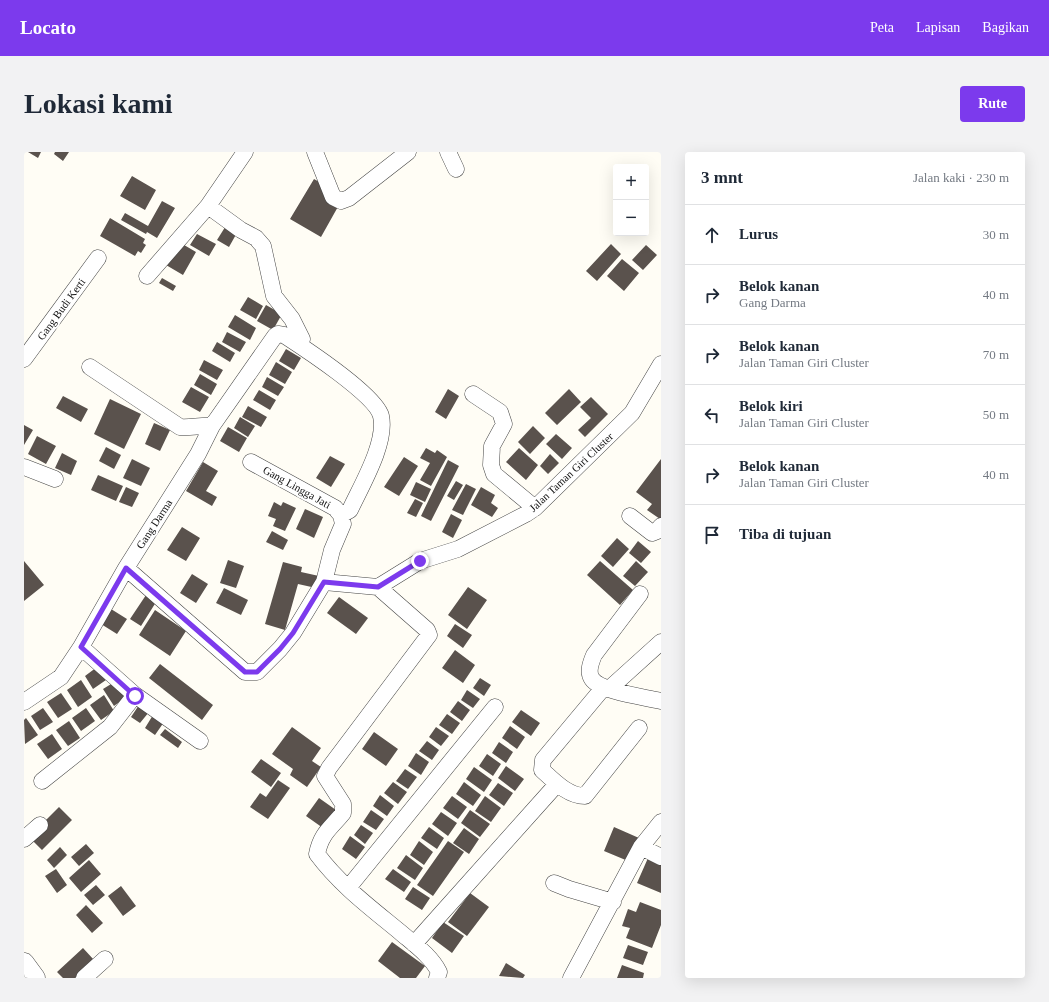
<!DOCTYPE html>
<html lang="id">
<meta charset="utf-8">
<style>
:root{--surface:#fff;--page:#f2f2f3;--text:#1f2937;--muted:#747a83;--line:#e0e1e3;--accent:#7c3aed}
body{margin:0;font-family:"Times New Roman",serif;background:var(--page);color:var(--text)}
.controls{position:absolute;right:12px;top:12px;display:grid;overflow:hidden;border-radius:4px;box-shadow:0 4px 16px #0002}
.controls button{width:36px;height:36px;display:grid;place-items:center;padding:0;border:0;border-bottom:1px solid var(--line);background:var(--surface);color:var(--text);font:20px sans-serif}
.stop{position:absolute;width:12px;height:12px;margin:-9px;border:3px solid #7c3aed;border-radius:50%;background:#fff}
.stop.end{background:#7c3aed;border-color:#fff;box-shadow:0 1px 4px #0008}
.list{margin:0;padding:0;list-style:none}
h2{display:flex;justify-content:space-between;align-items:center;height:52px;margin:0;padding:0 16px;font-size:17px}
h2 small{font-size:13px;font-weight:400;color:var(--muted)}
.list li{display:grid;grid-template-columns:26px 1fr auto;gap:12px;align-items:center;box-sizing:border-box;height:60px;padding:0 16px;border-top:1px solid var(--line)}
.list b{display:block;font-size:15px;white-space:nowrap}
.list p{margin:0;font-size:13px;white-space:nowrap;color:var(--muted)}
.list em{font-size:13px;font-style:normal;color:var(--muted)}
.icon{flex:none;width:22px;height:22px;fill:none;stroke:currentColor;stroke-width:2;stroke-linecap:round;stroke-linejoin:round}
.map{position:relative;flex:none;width:637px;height:826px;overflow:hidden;border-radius:4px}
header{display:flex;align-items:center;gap:24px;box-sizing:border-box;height:56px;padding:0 20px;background:var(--accent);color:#fff}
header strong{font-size:19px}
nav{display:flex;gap:22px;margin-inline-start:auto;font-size:14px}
.intro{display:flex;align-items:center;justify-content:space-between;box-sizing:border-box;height:96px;padding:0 24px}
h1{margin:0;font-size:28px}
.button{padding:10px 18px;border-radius:4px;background:var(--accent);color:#fff;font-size:14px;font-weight:700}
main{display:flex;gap:24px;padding:0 24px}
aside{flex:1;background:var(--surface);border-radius:4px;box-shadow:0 4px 16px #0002}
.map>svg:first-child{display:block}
.building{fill:#5a524d}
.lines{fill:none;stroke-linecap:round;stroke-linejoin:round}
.minor-casing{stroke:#444;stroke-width:17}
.tertiary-casing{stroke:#444;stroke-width:21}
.minor{stroke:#fff;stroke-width:16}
.tertiary{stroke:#fff;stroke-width:20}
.route{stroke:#7c3aed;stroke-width:5}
.labels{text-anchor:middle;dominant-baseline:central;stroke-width:4;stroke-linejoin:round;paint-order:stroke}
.street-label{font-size:11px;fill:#111;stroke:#fff}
</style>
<header>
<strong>Locato</strong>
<nav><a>Peta</a><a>Lapisan</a><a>Bagikan</a></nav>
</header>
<div class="intro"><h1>Lokasi kami</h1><a class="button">Rute</a></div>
<main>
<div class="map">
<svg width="637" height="826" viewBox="0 0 637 826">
<rect width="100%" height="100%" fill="#fffdf5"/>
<path class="building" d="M4,0H17L14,6Z
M31,0H45L39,9L30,2Z
M108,24L132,38L121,58L96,44Z
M290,27L320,44L297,85L266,67Z
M138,49L151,56L133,86L123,80L122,82L97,68L101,61L124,74Z
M86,66L121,87L119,91L122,93L117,101L114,99L111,104L76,84Z
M203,72L214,79L205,95L193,88Z
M173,82L192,92L185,104L166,93Z
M155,90L172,100L159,123L142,113Z
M587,92L597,102L573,129L562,119Z
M622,93L633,103L619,118L608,108Z
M598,107L615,121L600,139L583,124Z
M138,126L152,134L149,139L135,131Z
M224,145L239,154L232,167L216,158Z
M242,153L258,162L249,178L233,169Z
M211,163L232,176L226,188L204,175Z
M203,180L222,190L216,200L198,190Z
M193,190L211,201L206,210L188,199Z
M262,197L277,206L270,218L255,209Z
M180,208L199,218L193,228L175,218Z
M252,210L268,220L261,232L245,223Z
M176,222L193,232L187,243L170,233Z
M243,225L260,235L254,244L238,235Z
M167,235L185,245L176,260L158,250Z
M424,237L435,244L422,267L411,260Z
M545,237L557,250L533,273L521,261Z
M235,238L252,248L246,258L229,248Z
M39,244L64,257L57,270L32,256Z
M567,245L584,262L561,285L554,278L567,266L556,255Z
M86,247L117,262L100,297L70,282Z
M224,254L243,265L237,275L218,265Z
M216,265L231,274L224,285L210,276Z
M130,271L146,278L136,299L121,292Z
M0,273L9,278L0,293Z
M509,274L521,286L506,302L494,290Z
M204,275L223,286L215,300L196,289Z
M532,282L548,296L538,307L522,292Z
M13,284L32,294L22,312L4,302Z
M82,295L97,303L90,317L75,309Z
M402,296L411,301L413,298L423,305L407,334L396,328L406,311L396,306Z
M495,296L514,313L502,328L482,310Z
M38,301L53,309L47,323L31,316Z
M526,302L535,311L524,322L516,314Z
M306,304L321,312L307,335L292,326Z
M380,305L394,314L375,344L360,335Z
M108,307L126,316L117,334L99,326Z
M637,307V366L636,367L623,358L628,352L612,340Z
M424,308L435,314L407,369L397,364Z
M179,310L194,319L182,339L193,345L188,354L162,339Z
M74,323L99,334L92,349L67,338Z
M432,329L439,333L430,348L423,344Z
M392,330L407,337L401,350L386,343Z
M442,332L452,337L439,363L428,358Z
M102,335L115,341L108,355L95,350Z
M457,335L471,343L467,351L474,356L468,365L447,353Z
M391,347L399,351L392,365L383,361Z
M250,350L257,354L259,350L272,356L261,379L249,374L252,367L244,364Z
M281,357L299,365L290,386L272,377Z
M427,362L438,368L429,386L418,380Z
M158,375L176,386L162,409L143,398Z
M248,379L264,388L259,398L242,390Z
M593,386L605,397L589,415L577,404Z
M614,389L627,400L617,411L605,401Z
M204,408L220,414L212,436L196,431Z
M0,409L20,433L0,449Z
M576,409L609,438L596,453L563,423Z
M612,409L624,420L611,434L599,424Z
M259,410L278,415L277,420L295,424L292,436L274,432L261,478L241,472Z
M168,422L184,432L172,451L156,441Z
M444,435L463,448L443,477L424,463Z
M200,436L224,448L217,463L192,451Z
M124,440L134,447L117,474L106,467Z
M315,445L344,466L332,482L303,461Z
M87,457L103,467L93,482L77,472Z
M131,458L162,479L146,504L115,483Z
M431,472L448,483L439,496L423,484Z
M431,498L451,513L439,531L418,516Z
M136,512L189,553L178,568L125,526Z
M73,515L82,528L69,537L61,524Z
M456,526L467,533L460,544L449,536Z
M57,528L68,545L54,555L43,538Z
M92,529L102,545L90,554L79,537Z
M443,538L456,547L449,556L437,548Z
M37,541L48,557L34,566L23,550Z
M80,543L90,559L77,568L66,553Z
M434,549L446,558L438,569L426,560Z
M115,553L125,560L116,571L107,565Z
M19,556L29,570L16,578L7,564Z
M62,556L71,569L57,579L48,566Z
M497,558L516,571L507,584L488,570Z
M423,562L436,571L428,582L415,573Z
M129,563L140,570L131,583L121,576Z
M2,566L14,583L1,592L0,568Z
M45,569L56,586L44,594L32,578Z
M486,574L501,585L493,597L478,586Z
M268,575L297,596L288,609L297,615L283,635L266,623L269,617L248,602Z
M412,575L425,584L417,594L405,585Z
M141,577L158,590L154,596L136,583Z
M350,580L374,597L362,614L338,597Z
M28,582L38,597L24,607L13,592Z
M403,589L415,598L408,608L395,599Z
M475,590L489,600L482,611L468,601Z
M392,601L405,610L397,623L384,614Z
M463,602L477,612L469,624L455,614Z
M237,607L257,621L247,635L227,620Z
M482,614L500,627L491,639L474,626Z
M450,615L468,628L460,640L442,627Z
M381,617L393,625L384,637L372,629Z
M254,628L266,636L244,667L226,655L236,641L242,645Z
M369,630L383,640L374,652L360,641Z
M440,630L457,643L449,654L432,642Z
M474,631L489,641L480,654L465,643Z
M356,643L370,654L363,664L349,654Z
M428,644L443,655L434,667L419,656Z
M461,644L477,656L467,670L451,659Z
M295,646L312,658L299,676L282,664Z
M35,655L48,668L18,698L5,685Z
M347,658L360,667L352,678L339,670Z
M446,658L466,672L456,685L437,671Z
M417,660L433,671L424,684L408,672Z
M337,673L349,681L341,692L330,683Z
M405,675L420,686L413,697L397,686Z
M590,675L615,686L604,709L580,699Z
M440,676L455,687L445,702L429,691Z
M326,684L341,695L332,707L318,697Z
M395,689L409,700L400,713L386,703Z
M424,689L440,700L409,744L393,733Z
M62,692L70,701L55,714L47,705Z
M36,695L43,703L30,716L23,708Z
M382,703L399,716L391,728L373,716Z
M624,706L637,712V741L613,731Z
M65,708L77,722L57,740L45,726Z
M32,717L43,733L33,741L21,724Z
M369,717L387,730L380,740L361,727Z
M72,733L81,743L69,753L60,743Z
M97,734L112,754L99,764L84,744Z
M389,735L406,746L398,758L381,747Z
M446,741L465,755L443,784L424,770Z
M616,750L637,758V773L628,796L602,786L606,776L598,774L604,757L612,760Z
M62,753L79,771L68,781L52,763Z
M419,770L440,784L428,801L408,786Z
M368,790L401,814L392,826H376L354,809Z
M604,793L624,800L619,813L599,806Z
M59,796L70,808L51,826H39L33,820Z
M482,811L501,823L499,826L475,824Z
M598,813L620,821L619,826H593Z"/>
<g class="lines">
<g class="minor-casing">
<path id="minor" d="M291,0L309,45L317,49L325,46L384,0
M424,0L432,17
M184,54L217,78L232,86L239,94L250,144L268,167L278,187L276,193
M123,124L184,54L221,0
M0,207L74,106
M66,215L156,275C167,276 177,273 188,274
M449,242L476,260L480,272L468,294L467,313L470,322L511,356
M227,310L311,356L317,363L319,372L308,398L300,430
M0,315L31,327
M606,364L628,381L633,379L637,374
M102,416L221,520H233L256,497L269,481L300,430L354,435L396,409L434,397L502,362L511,356L608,261L637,212
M354,435L403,478L405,483L305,616L301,624L319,652V661C307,676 297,681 293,702C316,733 347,756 376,780C390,792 407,804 415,820L413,826
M616,442L570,503C567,510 563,520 568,527C577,540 621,545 637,549
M57,495L111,543L176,589
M580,535L519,608L518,618C530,629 544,644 561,644L615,576
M585,537L637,490
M0,550L37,525L57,495L102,416L174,302L188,274L251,184L254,182L260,183C280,196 352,243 357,264C363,291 337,334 326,358L317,363
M18,629L86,575L111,543
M0,687L16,673
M617,695L637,705
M530,731L545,737L589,750
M324,736L471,555
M390,792L533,632
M60,826L81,807
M547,826L617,695L637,670"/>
</g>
<g class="tertiary-casing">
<path id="tertiary" d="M0,811L11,826"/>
</g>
<use href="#minor" class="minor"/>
<use href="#tertiary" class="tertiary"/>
</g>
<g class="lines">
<path class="route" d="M111,544L57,495L102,416L221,520H233L256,497L269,481L300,430L354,435L396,409"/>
</g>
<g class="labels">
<g class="street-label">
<text transform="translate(37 157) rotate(-54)">Gang Budi Kerti</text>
<text transform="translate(547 320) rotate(-43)">Jalan Taman Giri Cluster</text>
<text transform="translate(273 335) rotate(29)">Gang Lingga Jati</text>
<text transform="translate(130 372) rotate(-57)">Gang Darma</text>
</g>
</g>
</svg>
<div class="controls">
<button>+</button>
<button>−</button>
</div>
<div class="stop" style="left:111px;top:544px"></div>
<div class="stop end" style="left:396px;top:409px"></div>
</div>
<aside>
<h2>3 mnt<small>Jalan kaki · 230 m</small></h2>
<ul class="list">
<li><svg class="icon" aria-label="ahead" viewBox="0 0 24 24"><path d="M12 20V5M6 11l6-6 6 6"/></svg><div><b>Lurus</b></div><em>30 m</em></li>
<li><svg class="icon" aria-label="right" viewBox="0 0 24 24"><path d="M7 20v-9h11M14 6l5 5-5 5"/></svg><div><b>Belok kanan</b><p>Gang Darma</p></div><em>40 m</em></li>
<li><svg class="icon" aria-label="right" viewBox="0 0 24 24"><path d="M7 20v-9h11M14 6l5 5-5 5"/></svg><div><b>Belok kanan</b><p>Jalan Taman Giri Cluster</p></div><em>70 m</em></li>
<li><svg class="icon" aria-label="left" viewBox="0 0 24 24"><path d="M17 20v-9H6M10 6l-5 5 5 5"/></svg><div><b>Belok kiri</b><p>Jalan Taman Giri Cluster</p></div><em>50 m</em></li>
<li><svg class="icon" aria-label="right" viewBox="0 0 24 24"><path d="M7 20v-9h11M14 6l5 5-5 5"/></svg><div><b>Belok kanan</b><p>Jalan Taman Giri Cluster</p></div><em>40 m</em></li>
<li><svg class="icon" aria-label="arrive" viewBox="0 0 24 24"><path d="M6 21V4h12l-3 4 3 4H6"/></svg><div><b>Tiba di tujuan</b></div></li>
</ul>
</aside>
</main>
